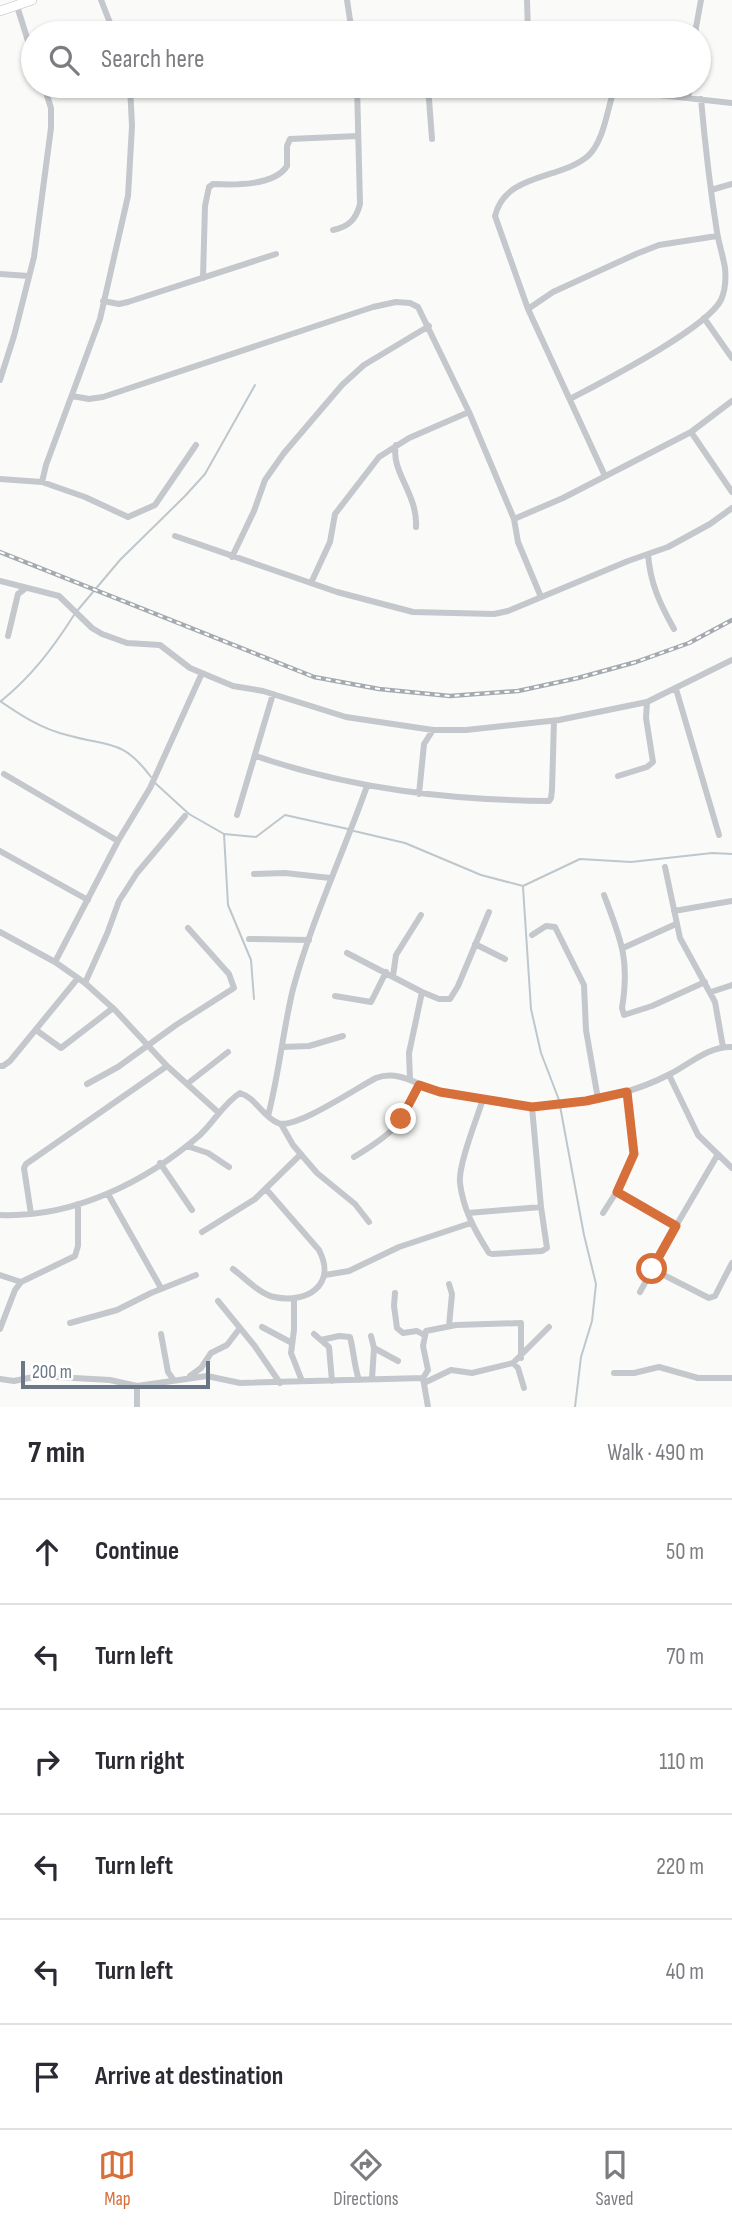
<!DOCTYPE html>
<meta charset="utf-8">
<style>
:root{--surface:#fff;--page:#f2f2f3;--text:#2b2b33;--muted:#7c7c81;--line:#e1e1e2;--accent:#d76f3a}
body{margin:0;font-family:"Sofia Sans Condensed",sans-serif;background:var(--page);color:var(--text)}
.scale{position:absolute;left:21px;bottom:18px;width:189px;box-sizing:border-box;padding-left:7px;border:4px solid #6b7787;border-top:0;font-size:19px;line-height:24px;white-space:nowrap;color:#6b7787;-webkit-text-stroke:5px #fff;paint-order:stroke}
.stop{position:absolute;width:21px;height:21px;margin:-16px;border:5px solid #d76f3a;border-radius:50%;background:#fff}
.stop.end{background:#d76f3a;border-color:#fff;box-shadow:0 2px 7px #0008}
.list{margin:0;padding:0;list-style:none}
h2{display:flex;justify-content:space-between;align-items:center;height:91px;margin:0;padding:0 28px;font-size:30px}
h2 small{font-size:23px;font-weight:400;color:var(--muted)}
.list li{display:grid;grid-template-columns:46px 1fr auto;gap:21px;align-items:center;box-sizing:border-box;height:105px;padding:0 28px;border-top:2px solid var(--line)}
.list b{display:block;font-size:26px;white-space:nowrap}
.list em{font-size:23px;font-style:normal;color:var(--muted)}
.icon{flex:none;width:38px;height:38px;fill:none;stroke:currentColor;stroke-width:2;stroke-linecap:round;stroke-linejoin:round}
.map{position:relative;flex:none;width:732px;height:1407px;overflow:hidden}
.search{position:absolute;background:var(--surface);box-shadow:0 2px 5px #0004;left:21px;right:21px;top:21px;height:77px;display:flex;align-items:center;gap:18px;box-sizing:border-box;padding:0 24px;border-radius:38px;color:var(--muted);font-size:26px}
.sheet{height:721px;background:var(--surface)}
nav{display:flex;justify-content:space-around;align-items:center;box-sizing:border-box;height:98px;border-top:2px solid var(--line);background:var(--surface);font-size:19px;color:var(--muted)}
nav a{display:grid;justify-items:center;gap:4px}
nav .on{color:var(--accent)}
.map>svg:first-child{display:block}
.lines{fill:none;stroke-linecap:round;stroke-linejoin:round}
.stream{stroke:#bec7cc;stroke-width:2}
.secondary-casing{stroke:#b9bcc1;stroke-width:10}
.street{stroke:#c4c7cb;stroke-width:6}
.secondary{stroke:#fff;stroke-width:9}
.rail-casing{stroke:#a5aab0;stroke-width:4.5}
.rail{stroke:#fff;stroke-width:2;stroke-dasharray:5;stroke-linecap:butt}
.route{stroke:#d76f3a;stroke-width:9}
</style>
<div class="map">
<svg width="732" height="1407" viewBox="0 0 732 1407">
<rect width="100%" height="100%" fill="#fafaf8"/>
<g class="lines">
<path class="stream" d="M77,611L120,560L185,496L205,474L255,385
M0,701C22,716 42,729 67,735C108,747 122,738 151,777
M1,701C31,677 53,648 74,615
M154,782L189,814L224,834L256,837L285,815L348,829
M354,831L405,843L481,875L523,886L580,859L631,862L712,853L732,854
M224,834L228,905L251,960L254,999
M523,887L531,1009L541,1053L559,1100
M560,1106L584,1235L596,1284L592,1321L581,1357L575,1407"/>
<g class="secondary-casing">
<path id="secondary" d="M0,11L32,0"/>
</g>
<path class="street" d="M101,0L114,33
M347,0L352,33
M527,0L528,33
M17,6L33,57
M695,33L701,0
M428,86L432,139
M601,86L614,90L732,103
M688,98L690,86
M711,190L732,184
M333,230C348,227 356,220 360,204L357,86
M0,274L29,276
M203,278L205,206L209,187L213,184C235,185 274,186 287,166V146L290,139L358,136
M103,301L119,304L128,302L276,254
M528,309L553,292L636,254L659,245L717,236
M704,318L732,358
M0,380L14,336L34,257L51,128V108L44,86
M72,396L89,399L103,397L373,307L396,302L410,303L418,307L469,412L514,519L518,542L541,597
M570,399C602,382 706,329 721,300C725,291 726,278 725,268C723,256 719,244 717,232C710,188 705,144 701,99
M691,432L732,492
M396,445C390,471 418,494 416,527
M605,476L528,309L495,216C505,173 560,180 588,156C604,141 607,110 614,90
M0,479L42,482L85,497L128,517L155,505L196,445
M42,482L46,465L100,319L128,196L132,126L130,86
M514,519L563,498L691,432L732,401
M175,536L337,592L413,612L494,614L508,611L628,561L668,547L710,524L732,508
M648,554C650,583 660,604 674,629
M232,557L254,511L265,480L284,453L342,385L364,365L429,326
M0,581L59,596L92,628L102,634L127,643L160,645L190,668L233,686L263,691L346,717L433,730H466L559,720L647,702L732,660
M311,583L330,542L335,514L379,457L409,438L469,412
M8,636L18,594L26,588
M676,689L719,835
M256,756C351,789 449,800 549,801L551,798L552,790L554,721
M4,774L118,841
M618,776L647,767L653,762L646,718L647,702
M419,794L424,744L433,730
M237,815L273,694
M0,851L88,900
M665,867L680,938L715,1002L723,1047
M254,874L285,873L330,878
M604,895C621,940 630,959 622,1008L624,1015L652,1006L705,982
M674,911L732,901
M0,932L55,962L85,983L115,1010L167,1066L219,1113
M532,935L546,926L555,927L584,985L586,1030L598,1099
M249,939L309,940
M475,944L505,959
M623,948L676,924
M347,953L422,992L439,999H450L458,986L489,912
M55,962L118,841L150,788L202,673
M393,976L396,955L421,915
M85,983L107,934L119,901L137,873L185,816
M711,992L732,985
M335,996L371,1002L386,972
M36,1030L61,1048L113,1008
M282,1047L309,1046L343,1036
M0,1066H3L10,1061L78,978
M669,1075L698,1135L732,1168
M410,1080L409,1053L422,992
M87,1084L118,1067L176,1025L234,988L229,974L188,928
M187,1084L228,1052
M483,1099C477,1118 458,1165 460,1183C463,1209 475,1231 489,1253L492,1254L542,1251L547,1248L541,1207L532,1107
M268,1116C279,1074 283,1030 293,989C312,919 343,854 367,786
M281,1124L293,1145L317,1173L355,1204L369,1222
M187,1146L208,1153L229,1167
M354,1157C392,1134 401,1126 420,1085
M160,1163L192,1210
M617,1192L676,1226
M108,1194L161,1288
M468,1213L541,1207
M603,1213L619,1188L634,1154L627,1092
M31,1214L24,1168L26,1164L167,1066
M0,1215C73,1218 146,1182 200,1135C214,1122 224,1103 240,1093C256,1098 263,1117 278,1123C295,1130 358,1087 376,1078C400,1069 419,1087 442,1092C466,1097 506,1105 531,1107C539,1107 549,1105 557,1104C597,1101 634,1093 670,1074C690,1064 708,1046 732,1047
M202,1232L255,1199L301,1154
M233,1269C245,1278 260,1294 274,1297C307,1304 337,1285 319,1250L266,1189
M652,1269L709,1298L715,1296L732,1263
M0,1275L21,1282
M325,1275L349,1271L399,1247L471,1223
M640,1292L676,1226L718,1154
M395,1293L394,1306L397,1328L403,1333L417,1331L424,1335
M294,1298V1330L291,1353L302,1381
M218,1301L254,1345L280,1383
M70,1323L117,1310L151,1293L196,1275
M449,1326L452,1294L449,1284
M262,1327L292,1343
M0,1329L15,1290L21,1282L75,1256L78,1246V1204
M161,1334L168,1372L173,1379
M314,1334L329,1347L332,1381
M371,1336L374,1348L372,1379
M321,1340L339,1336L350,1337C354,1352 354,1366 359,1380
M374,1348L398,1361
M513,1363L518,1368L524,1388
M614,1373H634L659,1367L698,1378H732
M190,1376L201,1368L211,1353L227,1345L240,1328
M0,1379L14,1381L38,1376L110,1380L137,1386L207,1376L240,1383L423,1378
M424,1383L451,1370L472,1373L513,1363L549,1327
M137,1386V1407
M428,1407L423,1378L428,1370L423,1346L426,1331L456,1325L521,1323V1358"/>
<use href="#secondary" class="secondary"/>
<g class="rail-casing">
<path id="rail" d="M0,552L314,677L379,689L450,696L518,691L578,678L636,662L689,643L732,620"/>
</g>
<use href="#rail" class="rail"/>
</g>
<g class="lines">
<path class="route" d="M401,1119L419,1085L440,1092L532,1107L586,1101L627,1092L634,1154L617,1192L676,1226L652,1269"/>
</g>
</svg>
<div class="scale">200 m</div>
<div class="stop" style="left:652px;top:1269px"></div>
<div class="stop end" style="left:401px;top:1119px"></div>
<div class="search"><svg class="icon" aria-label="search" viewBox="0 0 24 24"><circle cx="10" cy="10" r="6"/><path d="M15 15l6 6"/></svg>Search here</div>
</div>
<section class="sheet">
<h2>7 min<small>Walk · 490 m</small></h2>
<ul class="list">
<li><svg class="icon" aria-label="ahead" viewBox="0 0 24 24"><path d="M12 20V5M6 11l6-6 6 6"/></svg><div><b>Continue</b></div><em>50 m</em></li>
<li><svg class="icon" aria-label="left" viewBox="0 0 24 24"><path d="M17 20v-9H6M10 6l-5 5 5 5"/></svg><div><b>Turn left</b></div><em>70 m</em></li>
<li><svg class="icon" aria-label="right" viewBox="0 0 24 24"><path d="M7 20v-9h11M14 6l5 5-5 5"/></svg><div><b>Turn right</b></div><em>110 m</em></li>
<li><svg class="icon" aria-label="left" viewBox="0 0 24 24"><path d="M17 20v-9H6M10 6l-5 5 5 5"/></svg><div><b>Turn left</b></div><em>220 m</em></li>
<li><svg class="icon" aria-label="left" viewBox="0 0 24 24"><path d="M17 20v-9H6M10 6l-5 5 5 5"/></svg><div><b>Turn left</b></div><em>40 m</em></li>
<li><svg class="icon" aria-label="arrive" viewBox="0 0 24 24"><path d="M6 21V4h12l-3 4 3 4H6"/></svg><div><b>Arrive at destination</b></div></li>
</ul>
</section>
<nav>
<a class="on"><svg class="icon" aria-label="map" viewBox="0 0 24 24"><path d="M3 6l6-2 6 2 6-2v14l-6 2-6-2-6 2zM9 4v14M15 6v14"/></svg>Map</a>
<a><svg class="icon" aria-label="directions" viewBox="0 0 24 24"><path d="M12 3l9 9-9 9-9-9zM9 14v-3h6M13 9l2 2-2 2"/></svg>Directions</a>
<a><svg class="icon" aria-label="saved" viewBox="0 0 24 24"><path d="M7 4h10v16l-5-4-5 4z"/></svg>Saved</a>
</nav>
